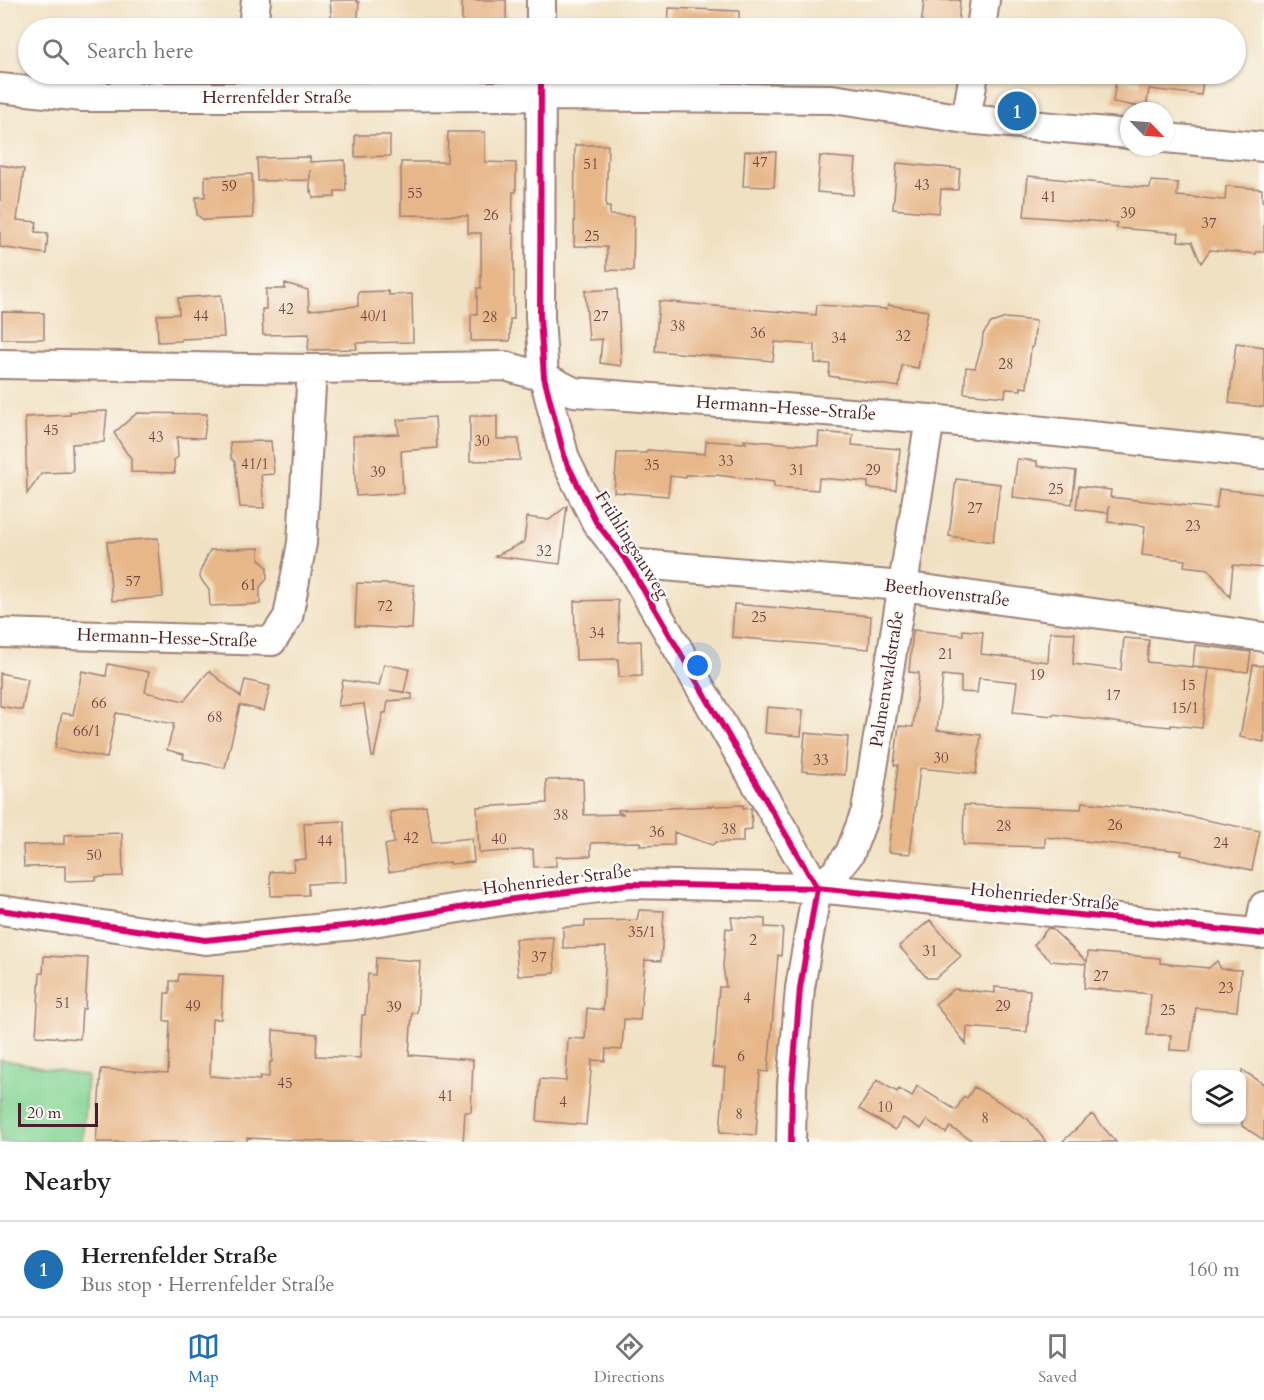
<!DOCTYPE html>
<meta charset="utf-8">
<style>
:root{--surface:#fff;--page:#f6f6f6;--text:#222;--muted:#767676;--line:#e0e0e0;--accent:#1f6fb2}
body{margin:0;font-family:Cardo,serif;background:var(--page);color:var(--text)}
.controls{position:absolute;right:18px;bottom:18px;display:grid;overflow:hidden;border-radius:12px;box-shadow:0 2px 4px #0004}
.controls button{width:54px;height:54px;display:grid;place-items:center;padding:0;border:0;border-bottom:2px solid var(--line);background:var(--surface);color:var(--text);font:30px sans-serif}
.compass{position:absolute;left:1120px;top:102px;width:54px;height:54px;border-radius:50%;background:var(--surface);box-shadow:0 2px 4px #0004;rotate:115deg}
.scale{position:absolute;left:18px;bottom:15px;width:80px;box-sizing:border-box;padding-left:6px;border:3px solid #4a1f2b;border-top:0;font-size:16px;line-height:21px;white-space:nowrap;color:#4a1f2b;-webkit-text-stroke:4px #fdfcf7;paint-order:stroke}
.you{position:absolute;left:698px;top:666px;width:21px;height:21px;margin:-15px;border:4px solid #fff;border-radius:50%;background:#1a73e8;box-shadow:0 0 0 9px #1a73e833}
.badge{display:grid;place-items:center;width:39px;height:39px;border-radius:50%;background:var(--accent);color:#fff;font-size:20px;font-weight:700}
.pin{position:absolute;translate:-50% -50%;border:3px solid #fff;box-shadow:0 2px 6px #0006}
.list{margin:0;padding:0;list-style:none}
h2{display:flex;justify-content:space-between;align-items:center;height:78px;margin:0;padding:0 24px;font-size:26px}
h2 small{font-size:20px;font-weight:400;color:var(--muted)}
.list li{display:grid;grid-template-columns:39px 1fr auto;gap:18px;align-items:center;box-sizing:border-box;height:96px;padding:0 24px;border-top:2px solid var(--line)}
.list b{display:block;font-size:22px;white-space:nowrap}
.list p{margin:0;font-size:20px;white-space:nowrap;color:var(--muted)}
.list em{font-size:20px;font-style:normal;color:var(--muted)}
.icon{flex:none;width:33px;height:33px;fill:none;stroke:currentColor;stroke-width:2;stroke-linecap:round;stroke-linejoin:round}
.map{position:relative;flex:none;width:1264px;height:1142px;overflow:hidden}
.search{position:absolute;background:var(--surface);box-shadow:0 2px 4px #0004;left:18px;right:18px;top:18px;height:66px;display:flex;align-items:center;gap:15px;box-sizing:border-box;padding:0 21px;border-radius:33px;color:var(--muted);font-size:22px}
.sheet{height:174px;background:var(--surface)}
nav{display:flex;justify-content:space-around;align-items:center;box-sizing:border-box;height:84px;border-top:2px solid var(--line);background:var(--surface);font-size:16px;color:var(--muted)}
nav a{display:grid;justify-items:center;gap:3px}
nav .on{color:var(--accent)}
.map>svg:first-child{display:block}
.green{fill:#84d494;stroke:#677a60;stroke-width:1.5}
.building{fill:#e7b78a}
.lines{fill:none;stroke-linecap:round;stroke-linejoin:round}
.minor-casing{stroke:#9e8077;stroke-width:32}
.minor{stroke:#fff;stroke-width:28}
.cycleway-casing{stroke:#fdfcf7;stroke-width:10}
.cycleway{stroke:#d6006c;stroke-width:6}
.labels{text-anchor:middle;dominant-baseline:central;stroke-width:4.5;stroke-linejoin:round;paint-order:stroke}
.number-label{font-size:15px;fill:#714543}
.street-label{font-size:18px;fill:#4a1f2b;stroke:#fdfcf7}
</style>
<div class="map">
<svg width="1264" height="1142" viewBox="0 0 1264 1142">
<rect width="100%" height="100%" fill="#fdfcf7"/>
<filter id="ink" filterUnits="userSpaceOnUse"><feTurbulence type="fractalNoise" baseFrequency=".0167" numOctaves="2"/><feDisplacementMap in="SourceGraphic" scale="12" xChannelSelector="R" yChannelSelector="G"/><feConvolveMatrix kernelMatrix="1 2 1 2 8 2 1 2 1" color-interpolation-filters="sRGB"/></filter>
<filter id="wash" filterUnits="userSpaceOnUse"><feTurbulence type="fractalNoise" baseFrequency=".008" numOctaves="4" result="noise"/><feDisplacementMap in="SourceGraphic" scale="24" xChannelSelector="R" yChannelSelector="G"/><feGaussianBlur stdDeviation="1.35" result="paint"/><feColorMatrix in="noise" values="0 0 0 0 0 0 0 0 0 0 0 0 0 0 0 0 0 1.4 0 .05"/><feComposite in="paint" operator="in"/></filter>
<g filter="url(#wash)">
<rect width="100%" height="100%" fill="#f1e1c3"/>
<path class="green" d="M0,1059L87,1076L82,1142H0Z"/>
<g id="blocks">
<path class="building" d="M330,0H357V2H359L357,28H332Z
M462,0H506V28H462Z
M924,0H960L958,28H921Z
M669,8L739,11V28H668Z
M1141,74H1204L1201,95L1149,89L1146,108L1113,102L1116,81L1140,85Z
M448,132H485V162L516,163V192H513L512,234H514V319H510V341H471V314H477V288H481V233H468V216L401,215V162H447Z
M355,135H390V156L355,157Z
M575,145H608L606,207H610V215L634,216L633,271L607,270V247L574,246Z
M745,151L776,152L774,187L743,186Z
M820,156L856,159L853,195L817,192Z
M310,157V162L345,160L346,191H335V197L313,198L312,191L310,192V170V180L258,181L257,158Z
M897,163L960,169L958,190L941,189L939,213L893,209Z
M0,165L24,169L17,220L37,222L35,232L48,233L46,254L0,247Z
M252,174L253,218L204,220L197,215L196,197H205V176Z
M1028,176L1150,188L1151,181L1178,183L1177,196L1225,200L1226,186L1262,189V201H1264V252H1256V254L1210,250L1201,263L1192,242L1178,241L1179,233L1116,228L1117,223L1024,216Z
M285,283L308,290L309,310L358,306V292L388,291L389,295L412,294L413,342L356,343L357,349L308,350L309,334L263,335L262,309H266V289H285Z
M617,289L620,338L621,366L600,363L602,339L589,340L585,291Z
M221,295L224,337L181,339V341L158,342L157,315L179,314L178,298Z
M659,301L816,315L817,305L887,309L888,305L928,311L918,368L902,365L899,387L829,376L830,364L815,363V345L775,342L773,361L655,351Z
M2,312L44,313V339H2Z
M1006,318L1036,321L1033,347H1031L1027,388L1021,387V390L1006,389L1005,397L964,393L966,367L975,368L982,345L983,334L991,323Z
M1236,343L1264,347V407L1229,403Z
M107,411L104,442L72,444L73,472L42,473L27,494L25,417L70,415V412Z
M137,413L207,414L204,438L177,437L178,457L174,460L175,473L131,472V458L126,452L114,433Z
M470,416H497V439H519L520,460L470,461Z
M435,417L437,448L401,451L403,493L356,496L353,436L399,434L397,420Z
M819,432L853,435L852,445L900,449L896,490L868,488V482L819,478L818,490L774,487V482L716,475H686V478L670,476L668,496L614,492L617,453H646L647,450L705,454L706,441L746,443L744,440L818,446Z
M271,441L274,474L261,475L264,508L240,507L235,462L231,458L230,442Z
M1017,459L1037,461V466L1076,471L1072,504L1013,497Z
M956,479L1000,484L993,542L949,536Z
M1079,486L1111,490L1110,497L1216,509L1219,489L1264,494V568L1233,565L1230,597L1208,569L1184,566L1185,560L1142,555L1145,526L1108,522L1109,506L1108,513L1076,509Z
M567,506L560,564L495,556L524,542L527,517L549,520Z
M158,538L163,597L112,601L107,542Z
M259,548V559L267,567V579L260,587V604L210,606L209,590L200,578V572L210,550Z
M357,583L414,585L412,629L355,626Z
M618,600L619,642L641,641L642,676L619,677L618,659L576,660L574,601Z
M734,604L871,616L869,649L732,637Z
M913,630L963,635V630L983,632L981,654L1048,662L1050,632L1075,633L1073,664L1121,670L1124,638L1149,640L1147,662L1209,669L1202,728L1171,725V727L1129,723V724L1053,714V716L1013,712L1017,682L979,678L977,693L961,692V677L943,675L937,730L981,735L976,774L920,768L910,854L888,852L898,765H894L899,726L913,727L919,673L909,672Z
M1195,645L1251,652L1248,672L1193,666Z
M108,664L149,672L145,692L184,701L209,671L241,697L245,680L270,686L264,711L240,705L225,768L183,759L184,754L167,750L174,724L116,713L107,758L55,748L62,713L73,715L82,671L106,676Z
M384,664L409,669L404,692L390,690L412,694V699L388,701L386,713H383L374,757H372L364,704L338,706L343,680L379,686Z
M1253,665L1264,666V742L1240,737Z
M0,673L28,679L22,710L0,706Z
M767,707L803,710L801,736L765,733Z
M805,733L848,737L845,775L802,771Z
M583,779L584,815L624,814L618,812V810L743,805V809L751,808L752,829L743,830V842H716L712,845L674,832V845L640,846V842L591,843V856L556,857V866L534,867L533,849L479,853L477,807L547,803L546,780Z
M1082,802L1153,809L1260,831L1252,870L1181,855L1182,851L1045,837V847L963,845L964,805L1081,809Z
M426,806L432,842L472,838L474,862L450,864V862L389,872L385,845L394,843L390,812Z
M344,821L346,882L308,884V895L271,896L270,872L294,871L293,860L306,859L304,823Z
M122,833L123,876L96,877V880L65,881V866L24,867L23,845L64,844V835Z
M639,910L664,911L661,961L645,960L640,1020L624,1019L622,1050L606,1049L605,1061L592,1060L586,1125L537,1121L540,1079L566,1081L568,1038L585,1039L587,1008L603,1010L606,947L563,948V927L585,926V921L637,920Z
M731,917L765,919V927L783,928L781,956L778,955L768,1072L760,1071L756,1135L720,1132L725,1068L712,1067L714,1044L715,1045L719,987H726L723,966L726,928L733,929Z
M930,920L961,956L936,978H927L899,946Z
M1048,928L1052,929L1087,962L1088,952L1160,958V963L1209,968L1217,961L1221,969L1241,970L1237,1011L1196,1008L1190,1051L1170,1050L1171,1035H1147L1151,994L1084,988L1086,964L1051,961L1034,945Z
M553,937L555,973L518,976L515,939Z
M44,956L88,958L85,1009H82L80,1039L36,1036L40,973H43Z
M376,958L420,961L417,1013H412L409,1055L473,1060L471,1112H465L463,1142H334L247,1138V1142H96L101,1069L168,1073L170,1021H164L165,993H170V981H178L179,974L223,976L221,1019H212L210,1076L260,1080V1076L269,1077L270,1062H272L273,1030L317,1034L316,1056L360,1058L362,1015H365L368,974L375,975Z
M995,987L1030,990L1027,1032L967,1027L966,1044L935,1004L954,989L995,993Z
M1242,1070L1264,1084V1140L1242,1126Z
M877,1080L897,1092L899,1089L912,1097L917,1086L956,1110L964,1096L967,1098L974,1087L1028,1119L1046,1142H975L950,1127L946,1133L927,1120L921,1129L903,1118L895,1130L859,1109Z
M1092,1114L1116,1142H1062Z"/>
</g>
</g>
<g filter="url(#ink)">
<use href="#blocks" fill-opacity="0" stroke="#9e8077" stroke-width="1.5"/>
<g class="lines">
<g class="minor-casing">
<path id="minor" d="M253,28L256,0
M541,28V0
M981,28L985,0
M541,74L540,317L544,377L565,459L596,522L628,563L817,888
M0,88L83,97H247L541,96L832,99L966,119L1129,134
M966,119L974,74
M1165,138L1264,147
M0,364L312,369L505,366L544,377L574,392L930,419L1264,454
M628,563L902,586L1264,637
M0,633L272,641L288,617L302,543L312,369
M817,888L835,873L850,853L866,811L930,419
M0,910L205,940L355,925L514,899L630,884L817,888L1264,934
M1259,934L1264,906
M791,1142L792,1086L800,988L817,888"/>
</g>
<use href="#minor" class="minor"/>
<g class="cycleway-casing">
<path id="cycleway" d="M541,74L540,317L544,377L565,459L596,522L628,563L817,888
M0,910L205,940L355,925L514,899L630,884L817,888L1264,934
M791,1142L792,1086L800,988L817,888"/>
</g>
<use href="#cycleway" class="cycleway"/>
</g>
</g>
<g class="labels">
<g class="number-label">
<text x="760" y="162">47</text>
<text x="591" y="164">51</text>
<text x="922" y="185">43</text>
<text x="229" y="186">59</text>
<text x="415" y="193">55</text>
<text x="1049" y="197">41</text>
<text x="1128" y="213">39</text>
<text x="491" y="215">26</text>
<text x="1209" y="223">37</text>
<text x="592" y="236">25</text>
<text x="286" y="309">42</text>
<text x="201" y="316">44</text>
<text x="374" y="316">40/1</text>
<text x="601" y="316">27</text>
<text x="490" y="317">28</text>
<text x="678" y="326">38</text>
<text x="758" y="333">36</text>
<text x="903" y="336">32</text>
<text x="839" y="338">34</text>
<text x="1006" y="364">28</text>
<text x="51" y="430">45</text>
<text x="156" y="437">43</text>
<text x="482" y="441">30</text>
<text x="726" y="461">33</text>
<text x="255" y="464">41/1</text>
<text x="652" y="465">35</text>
<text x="797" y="470">31</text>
<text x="873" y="470">29</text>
<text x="378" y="472">39</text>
<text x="1056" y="489">25</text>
<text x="975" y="508">27</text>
<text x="1193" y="526">23</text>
<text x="544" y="551">32</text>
<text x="133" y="581">57</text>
<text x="249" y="585">61</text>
<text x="385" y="606">72</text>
<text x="759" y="617">25</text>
<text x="597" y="633">34</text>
<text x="946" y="654">21</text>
<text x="1037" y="675">19</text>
<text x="1188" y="685">15</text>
<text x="1113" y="695">17</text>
<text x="99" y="703">66</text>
<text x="1185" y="708">15/1</text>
<text x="215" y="717">68</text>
<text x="87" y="731">66/1</text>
<text x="941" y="758">30</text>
<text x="821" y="760">33</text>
<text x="561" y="815">38</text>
<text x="1115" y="825">26</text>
<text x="1004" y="826">28</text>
<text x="729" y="829">38</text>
<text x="657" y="832">36</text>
<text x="411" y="838">42</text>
<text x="499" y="839">40</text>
<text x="325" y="841">44</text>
<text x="1221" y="843">24</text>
<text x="94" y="855">50</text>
<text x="642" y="932">35/1</text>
<text x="753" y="940">2</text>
<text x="930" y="951">31</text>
<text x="539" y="957">37</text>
<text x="1101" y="976">27</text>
<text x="1226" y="988">23</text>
<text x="747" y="998">4</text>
<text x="63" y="1003">51</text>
<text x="193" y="1006">49</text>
<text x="1003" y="1006">29</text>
<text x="394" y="1007">39</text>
<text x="1168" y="1010">25</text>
<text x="741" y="1056">6</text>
<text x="285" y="1083">45</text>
<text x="446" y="1096">41</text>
<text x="563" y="1102">4</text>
<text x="885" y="1107">10</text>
<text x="739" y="1114">8</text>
<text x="985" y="1118">8</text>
</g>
<g class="street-label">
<text x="277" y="97">Herrenfelder Straße</text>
<text transform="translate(786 408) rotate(4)">Hermann-Hesse-Straße</text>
<text transform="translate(632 545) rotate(58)">Frühlingsauweg</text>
<text transform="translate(947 593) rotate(7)">Beethovenstraße</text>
<text transform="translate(167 638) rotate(2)">Hermann-Hesse-Straße</text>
<text transform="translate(887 679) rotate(-81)">Palmenwaldstraße</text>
<text transform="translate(557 880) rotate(-7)">Hohenrieder Straße</text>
<text transform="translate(1045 897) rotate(6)">Hohenrieder Straße</text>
</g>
</g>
</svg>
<div class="controls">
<button><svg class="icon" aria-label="layers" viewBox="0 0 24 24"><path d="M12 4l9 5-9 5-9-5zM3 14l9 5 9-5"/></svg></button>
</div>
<svg class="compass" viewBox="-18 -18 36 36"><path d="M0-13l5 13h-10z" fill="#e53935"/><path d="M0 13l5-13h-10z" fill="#767676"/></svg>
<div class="scale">20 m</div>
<div class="you"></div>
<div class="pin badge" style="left:1017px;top:111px">1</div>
<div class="search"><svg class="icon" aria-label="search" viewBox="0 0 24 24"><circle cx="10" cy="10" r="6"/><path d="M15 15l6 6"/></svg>Search here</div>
</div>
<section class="sheet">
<h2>Nearby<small></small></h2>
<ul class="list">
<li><span class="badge">1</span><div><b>Herrenfelder Straße</b><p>Bus stop · Herrenfelder Straße</p></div><em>160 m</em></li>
</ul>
</section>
<nav>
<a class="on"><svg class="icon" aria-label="map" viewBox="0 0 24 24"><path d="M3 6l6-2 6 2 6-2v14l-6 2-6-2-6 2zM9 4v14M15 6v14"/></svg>Map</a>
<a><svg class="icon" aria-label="directions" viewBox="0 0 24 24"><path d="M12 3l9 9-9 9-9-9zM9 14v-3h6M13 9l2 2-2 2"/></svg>Directions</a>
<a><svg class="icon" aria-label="saved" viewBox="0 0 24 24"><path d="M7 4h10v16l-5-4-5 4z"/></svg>Saved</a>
</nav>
